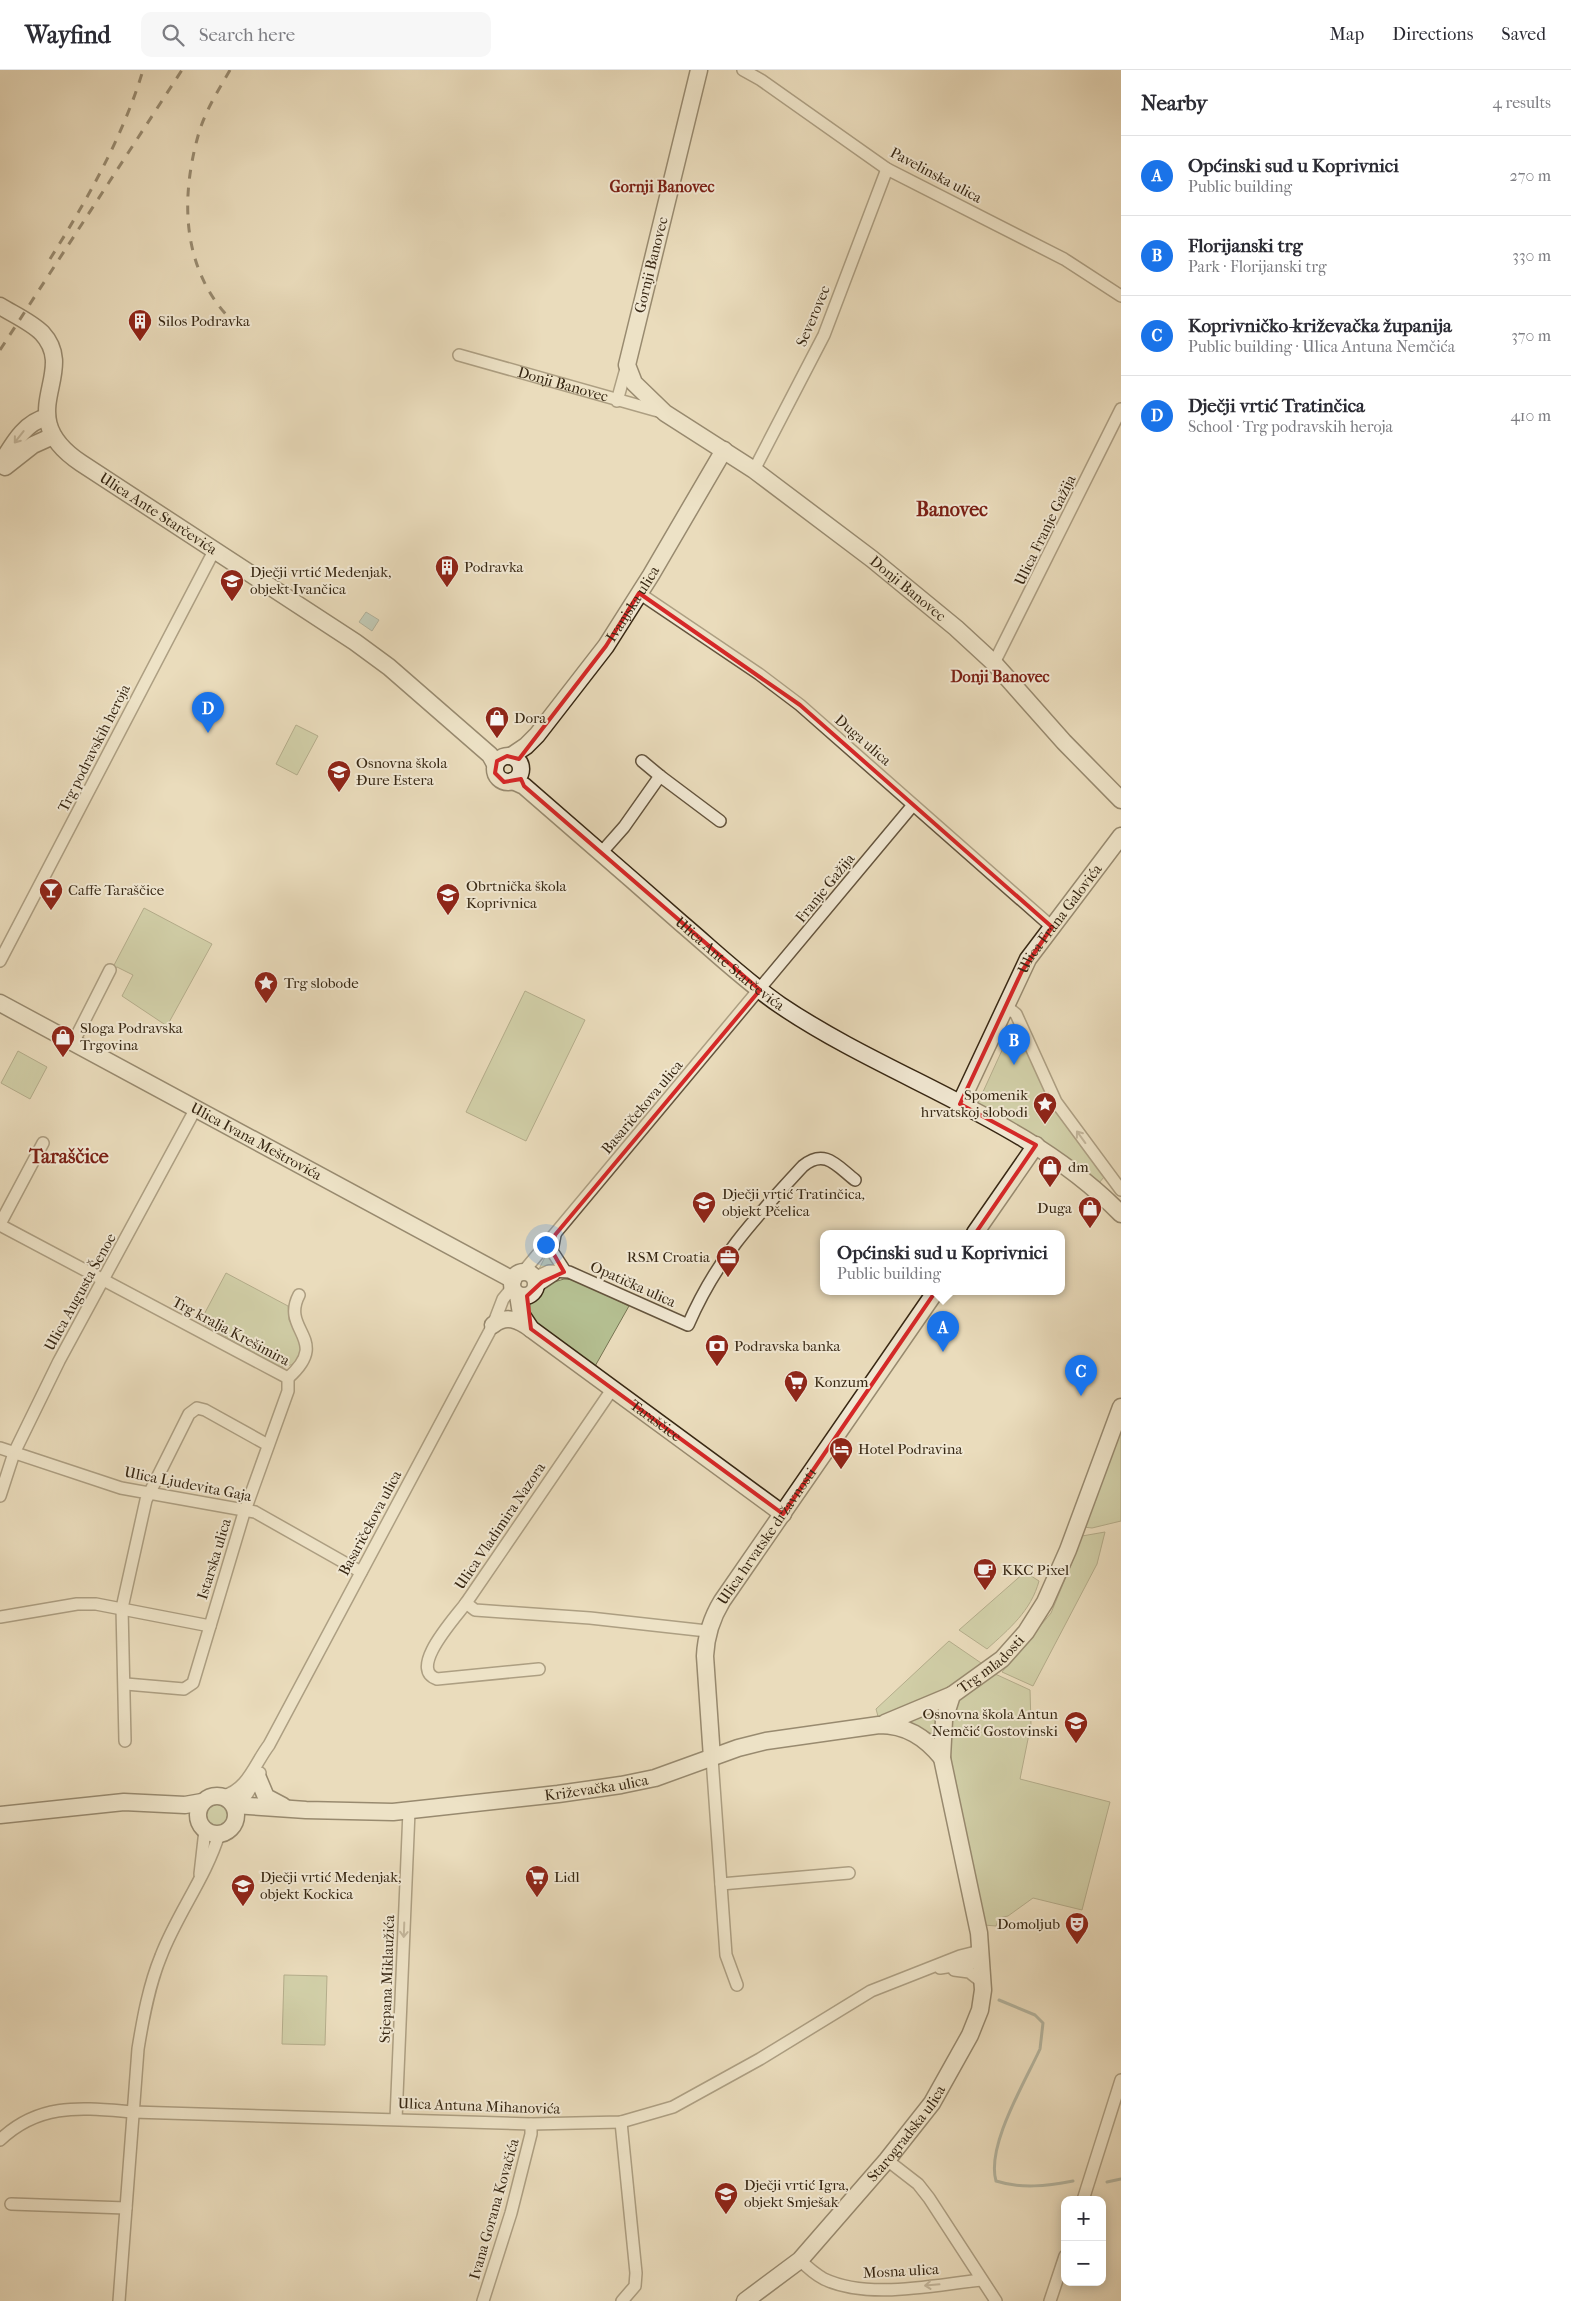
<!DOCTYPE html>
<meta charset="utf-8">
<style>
:root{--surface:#fff;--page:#f7f7f7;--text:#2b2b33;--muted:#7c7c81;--line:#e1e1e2;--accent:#1a73e8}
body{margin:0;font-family:"IM FELL French Canon",serif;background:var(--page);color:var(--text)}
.controls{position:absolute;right:15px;bottom:15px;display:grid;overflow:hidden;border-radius:10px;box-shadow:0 2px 12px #0003}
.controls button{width:45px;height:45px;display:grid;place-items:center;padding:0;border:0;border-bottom:1px solid var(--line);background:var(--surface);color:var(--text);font:25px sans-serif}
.you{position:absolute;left:545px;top:1174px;width:18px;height:18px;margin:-12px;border:4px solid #fff;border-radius:50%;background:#1a73e8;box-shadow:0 0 0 8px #1a73e833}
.badge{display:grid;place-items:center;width:32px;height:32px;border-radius:50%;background:var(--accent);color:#fff;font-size:16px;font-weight:700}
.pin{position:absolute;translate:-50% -41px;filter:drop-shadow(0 1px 2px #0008)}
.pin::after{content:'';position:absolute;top:26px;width:18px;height:15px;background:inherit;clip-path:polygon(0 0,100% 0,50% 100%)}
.popup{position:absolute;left:820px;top:1160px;width:245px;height:65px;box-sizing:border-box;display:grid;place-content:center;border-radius:10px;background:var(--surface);filter:drop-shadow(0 1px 4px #0005);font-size:16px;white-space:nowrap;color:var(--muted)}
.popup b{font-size:19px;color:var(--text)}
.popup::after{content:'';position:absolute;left:50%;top:100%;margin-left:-10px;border:10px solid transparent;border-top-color:var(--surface)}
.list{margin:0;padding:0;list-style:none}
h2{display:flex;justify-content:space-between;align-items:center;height:65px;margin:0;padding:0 20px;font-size:21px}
h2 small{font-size:16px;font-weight:400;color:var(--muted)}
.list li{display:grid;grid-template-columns:32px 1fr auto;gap:15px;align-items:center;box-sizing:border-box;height:80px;padding:0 20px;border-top:1px solid var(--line)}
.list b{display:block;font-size:19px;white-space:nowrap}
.list p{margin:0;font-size:16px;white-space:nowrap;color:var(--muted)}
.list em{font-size:16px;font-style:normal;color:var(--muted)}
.icon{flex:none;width:28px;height:28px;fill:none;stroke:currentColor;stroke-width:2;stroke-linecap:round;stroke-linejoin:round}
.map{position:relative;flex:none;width:1121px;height:2231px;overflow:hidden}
header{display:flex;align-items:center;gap:30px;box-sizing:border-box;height:70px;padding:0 25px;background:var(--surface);border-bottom:1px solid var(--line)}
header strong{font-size:24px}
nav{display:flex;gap:28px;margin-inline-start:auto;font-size:18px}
.search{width:350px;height:45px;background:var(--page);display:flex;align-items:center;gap:12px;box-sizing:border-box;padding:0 18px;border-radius:10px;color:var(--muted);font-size:19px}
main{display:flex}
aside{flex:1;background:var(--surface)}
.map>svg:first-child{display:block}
.green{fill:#b5c092;stroke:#767452}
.water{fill:#98bab6;stroke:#717f75}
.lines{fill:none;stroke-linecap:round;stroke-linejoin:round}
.stream{stroke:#717f75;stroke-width:3}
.street-casing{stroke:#64543d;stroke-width:14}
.secondary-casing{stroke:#372713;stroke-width:19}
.street{stroke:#f1e8d3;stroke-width:11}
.secondary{stroke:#f1e8d3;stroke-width:16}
.rail{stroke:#372713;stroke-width:3;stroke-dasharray:9 9;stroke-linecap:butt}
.oneway{stroke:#948873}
.marked{fill:none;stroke:#d62828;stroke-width:4;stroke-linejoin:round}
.labels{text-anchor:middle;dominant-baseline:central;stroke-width:4;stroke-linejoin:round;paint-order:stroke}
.street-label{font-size:15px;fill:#372713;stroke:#f1e8d3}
.poi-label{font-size:15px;fill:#372713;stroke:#f1e8d3;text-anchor:start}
.neighbourhood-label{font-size:16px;font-weight:bold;fill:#7a1f14;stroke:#f1e8d3}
.district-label{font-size:20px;font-weight:bold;fill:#7a1f14;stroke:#f1e8d3}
</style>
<header>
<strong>Wayfind</strong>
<div class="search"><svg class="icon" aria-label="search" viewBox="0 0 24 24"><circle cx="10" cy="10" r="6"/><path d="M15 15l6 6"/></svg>Search here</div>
<nav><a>Map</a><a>Directions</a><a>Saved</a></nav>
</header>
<main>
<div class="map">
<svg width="1121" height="2231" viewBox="0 0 1121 2231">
<rect width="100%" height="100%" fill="#eadcbc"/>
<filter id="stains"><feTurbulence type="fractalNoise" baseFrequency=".004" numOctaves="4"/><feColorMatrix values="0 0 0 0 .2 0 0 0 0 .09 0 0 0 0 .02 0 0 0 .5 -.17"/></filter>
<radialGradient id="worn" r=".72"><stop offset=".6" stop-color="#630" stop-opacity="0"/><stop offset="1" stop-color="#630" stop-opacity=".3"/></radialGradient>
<path class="green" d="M296,655L318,666L297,705L276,694Z
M144,838L212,874L167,956L122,926L133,905L117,897L112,899Z
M525,921L585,950L526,1071L466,1042Z
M1014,954L1052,1037L1104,1107L1099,1113L1060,1084L977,1035Z
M18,981L47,997L30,1029L1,1013Z
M547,1183L555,1195L539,1199Z
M226,1203L288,1236L289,1250L302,1272C299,1288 297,1297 279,1297L200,1252Z
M564,1209L578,1210L629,1236L594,1298L537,1256L530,1243V1232L536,1229L541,1216Z
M1121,1355V1451L1092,1458L1083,1457Z
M1105,1462L1097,1494L1033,1616L1002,1602L1051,1543L1073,1490L1082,1466Z
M1025,1502L1039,1511C1031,1541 1009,1559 987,1579L959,1560Z
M949,1571L984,1595L938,1625L879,1650L876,1639Z
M993,1603L1030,1620L1031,1654L1020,1709L1110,1732L1082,1840L1033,1828L1008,1846L999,1848L996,1856L984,1855L951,1696C949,1679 945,1641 958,1628C967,1618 982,1611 993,1603Z
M936,1640L937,1663L935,1665L906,1652Z
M202 1744a14 14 0 1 1 28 0a14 14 0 1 1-28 0Z
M284,1905L327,1906L325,1975L282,1974Z"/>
<path class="water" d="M366,542L379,550L372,561L359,552Z"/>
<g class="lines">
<path class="stream" d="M999,1930L1035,1945L1043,1953L1040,1979C1025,2012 986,2076 996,2111C1021,2119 1047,2116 1073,2111
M1107,2112L1121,2109"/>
<g class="street-casing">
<g id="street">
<path d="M743,0L761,10L887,99L1064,189L1121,226"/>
<path id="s1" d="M459,285L665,343"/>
<path d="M617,331L627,295"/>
<path d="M754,400L824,265L887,99"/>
<path d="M639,523L759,604L800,635L1052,857"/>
<path d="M994,593L1121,339"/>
<path d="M642,691L660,706"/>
<path d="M601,783L624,757L660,706L720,751"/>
<path d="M0,891L215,479"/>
<path d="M1007,937L1016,944L1056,1032L1121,1120"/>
<path d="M73,973L110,900"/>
<path d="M0,1154L43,1073"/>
<path d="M0,1155L288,1308C332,1269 280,1261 299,1225"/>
<path d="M555,1165L552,1181L565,1201"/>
<path d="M523,1202L913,735"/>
<path d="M534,1208L549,1201L569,1202L688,1255C717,1188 754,1149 803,1096C825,1078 837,1096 855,1110"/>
<path d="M536,1217L554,1205"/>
<path d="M613,1318L466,1533L475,1540L590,1548L707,1561"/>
<path d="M0,1378L121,1418L255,1442L361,1502"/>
<path d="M0,1426L14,1383L59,1291L196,1038"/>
<path d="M466,1533C456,1547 407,1599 437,1609L539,1599"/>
<path d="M0,1547L77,1534H96L210,1556"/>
<path d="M126,1614L184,1619L193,1613L243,1446L288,1321V1308"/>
<path d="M125,1671L122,1538L146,1430L189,1344L197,1338L205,1340L268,1375"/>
<path d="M712,1688L726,1885L737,1915"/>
<path d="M223,1726C248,1720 255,1693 269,1675L493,1255L503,1229L512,1218"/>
<path d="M234,1735L247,1724L260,1703"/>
<path d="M200,1804L205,1760"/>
<path d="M721,1814L849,1803"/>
<path d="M940,1898L973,1893L981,1889"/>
<path d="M954,1900L969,1902L982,1912"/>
<path d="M396,2049L409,1741"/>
<path d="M621,2052L636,2203L635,2216L622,2231"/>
<path d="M0,2070C40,2032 82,2038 133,2042L531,2054L621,2052L673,2037L760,1989L871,1921L960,1886L980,1881"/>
<path d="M887,2090L918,2114L929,2128L996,2231"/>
<path d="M1083,2130L1121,2010"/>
<path d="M11,2134L126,2138"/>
<path d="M800,2190C807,2197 815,2204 824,2209C869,2230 933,2215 981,2210"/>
<path d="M119,2231L138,1979C143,1948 149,1915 161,1886C177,1844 206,1807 219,1764"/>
<path d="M483,2231L511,2143L531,2064V2054"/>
<path d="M1050,2231L1065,2186"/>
</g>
</g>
<g class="secondary-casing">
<g id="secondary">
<path id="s2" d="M699,0L627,295L634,313L665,343L754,400L872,489L956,558L994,593L1064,672L1121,730"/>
<path id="s3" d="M0,236C13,244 31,252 42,263C80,304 9,345 81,393L355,572L389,597L490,685L495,694"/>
<path d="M0,395C12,376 23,353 47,347"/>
<path d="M5,397L33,375L53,366"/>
<circle cx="508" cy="699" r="13"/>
<path id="s4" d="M511,686L526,676L537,665L606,576L651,505L724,380"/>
<path id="s5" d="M513,711L524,716C577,762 629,807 681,853C714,881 745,911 780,935C891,1010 1026,1047 1121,1144"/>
<path id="s6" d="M0,933L513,1210"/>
<path id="s7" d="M960,1034L1028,889L1121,766"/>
<path d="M975,1163L1036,1075"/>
<circle cx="524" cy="1214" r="12"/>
<path id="s8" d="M518,1225L521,1244L531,1259L783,1444"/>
<path d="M493,1255C506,1244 519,1250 531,1259"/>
<path d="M885,1653L952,1625"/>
<path id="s9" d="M712,1688L705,1586C706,1565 711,1549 722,1531L936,1221"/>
<path d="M258,1708L266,1727L283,1736"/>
<circle cx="217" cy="1745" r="19"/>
<path id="s10" d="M234,1735L306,1740L393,1742L558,1724L621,1715L655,1708L738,1678L766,1671L879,1655C906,1655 925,1667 942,1688"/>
<path d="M0,1745L124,1732L185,1735L202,1732"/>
<path id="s11" d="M745,2231L800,2190L887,2090L932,2033L970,1965L980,1940L983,1920L979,1863L942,1688L944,1650L952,1625L1002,1589L1026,1562L1045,1532L1068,1480L1121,1337"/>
</g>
</g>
<use href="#street" class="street"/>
<use href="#secondary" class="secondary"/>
<path class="rail" d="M230,0C218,21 204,43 198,66C178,138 184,212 244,262
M50,189C87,130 123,67 143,0
M0,280L182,0"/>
</g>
<defs><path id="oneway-shaft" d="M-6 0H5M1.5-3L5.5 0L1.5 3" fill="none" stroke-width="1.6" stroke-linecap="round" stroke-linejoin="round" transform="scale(1.25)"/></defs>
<g class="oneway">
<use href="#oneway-shaft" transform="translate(19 367) rotate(128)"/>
<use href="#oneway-shaft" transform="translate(1081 1067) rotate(-126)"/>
<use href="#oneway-shaft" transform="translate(404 1860) rotate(92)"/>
<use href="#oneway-shaft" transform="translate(932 2215) rotate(175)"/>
</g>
<path d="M0 0H1121V2231H0ZM639,523L800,635L1052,857L1022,901L960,1034L1036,1075L783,1444L531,1259L527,1226L542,1212L564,1202L552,1181L555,1165L760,920L524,716L521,709L504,712L495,703L497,691L507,686L519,689L606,576Z" fill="#eadcbc" fill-opacity=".55" fill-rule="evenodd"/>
<path class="marked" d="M639,523L800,635L1052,857L1022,901L960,1034L1036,1075L783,1444L531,1259L527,1226L542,1212L564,1202L552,1181L555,1165L760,920L524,716L521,709L504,712L495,703L497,691L507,686L519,689L606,576Z"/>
<defs>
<g id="building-pin" transform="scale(1.25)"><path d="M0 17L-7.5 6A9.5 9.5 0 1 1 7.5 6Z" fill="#8f2418" stroke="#f1e8d3"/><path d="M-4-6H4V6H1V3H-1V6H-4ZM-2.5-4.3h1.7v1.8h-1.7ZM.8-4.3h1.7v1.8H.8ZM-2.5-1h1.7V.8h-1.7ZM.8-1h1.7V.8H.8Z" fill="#fff"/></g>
<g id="school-pin" transform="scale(1.25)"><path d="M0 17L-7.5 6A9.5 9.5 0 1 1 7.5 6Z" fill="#8f2418" stroke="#f1e8d3"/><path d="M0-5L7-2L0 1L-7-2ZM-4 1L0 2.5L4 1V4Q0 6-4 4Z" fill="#fff"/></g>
<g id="shop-pin" transform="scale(1.25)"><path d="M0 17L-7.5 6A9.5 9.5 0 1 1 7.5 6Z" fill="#8f2418" stroke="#f1e8d3"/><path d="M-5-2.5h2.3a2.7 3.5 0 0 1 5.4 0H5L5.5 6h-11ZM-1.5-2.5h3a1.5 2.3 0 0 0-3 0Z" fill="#fff"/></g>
<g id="bar-pin" transform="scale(1.25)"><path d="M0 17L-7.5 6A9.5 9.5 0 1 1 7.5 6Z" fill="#8f2418" stroke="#f1e8d3"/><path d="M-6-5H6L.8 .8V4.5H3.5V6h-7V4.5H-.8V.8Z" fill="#fff"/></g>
<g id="sight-pin" transform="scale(1.25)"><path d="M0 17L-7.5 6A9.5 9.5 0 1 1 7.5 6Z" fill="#8f2418" stroke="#f1e8d3"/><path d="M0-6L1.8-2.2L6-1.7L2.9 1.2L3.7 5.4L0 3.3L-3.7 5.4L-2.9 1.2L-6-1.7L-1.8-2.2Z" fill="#fff"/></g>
<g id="office-pin" transform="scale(1.25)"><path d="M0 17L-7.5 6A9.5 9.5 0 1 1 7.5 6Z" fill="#8f2418" stroke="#f1e8d3"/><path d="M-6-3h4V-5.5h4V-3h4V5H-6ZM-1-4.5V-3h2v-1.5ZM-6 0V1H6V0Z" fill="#fff"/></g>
<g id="bank-pin" transform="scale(1.25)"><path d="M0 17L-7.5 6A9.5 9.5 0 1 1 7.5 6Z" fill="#8f2418" stroke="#f1e8d3"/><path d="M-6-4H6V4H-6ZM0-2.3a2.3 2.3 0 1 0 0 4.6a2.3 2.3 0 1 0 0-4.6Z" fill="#fff"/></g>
<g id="supermarket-pin" transform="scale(1.25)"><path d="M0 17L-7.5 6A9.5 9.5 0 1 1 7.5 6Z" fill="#8f2418" stroke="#f1e8d3"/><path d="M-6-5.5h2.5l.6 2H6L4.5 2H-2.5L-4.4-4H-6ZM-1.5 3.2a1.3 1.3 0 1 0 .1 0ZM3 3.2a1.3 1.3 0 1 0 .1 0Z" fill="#fff"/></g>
<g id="hotel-pin" transform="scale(1.25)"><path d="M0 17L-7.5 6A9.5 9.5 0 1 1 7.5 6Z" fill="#8f2418" stroke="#f1e8d3"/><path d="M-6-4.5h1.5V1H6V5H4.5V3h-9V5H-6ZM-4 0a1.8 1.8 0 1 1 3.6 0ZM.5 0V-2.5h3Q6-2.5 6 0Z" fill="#fff"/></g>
<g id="cafe-pin" transform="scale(1.25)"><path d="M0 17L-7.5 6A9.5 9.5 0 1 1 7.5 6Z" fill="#8f2418" stroke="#f1e8d3"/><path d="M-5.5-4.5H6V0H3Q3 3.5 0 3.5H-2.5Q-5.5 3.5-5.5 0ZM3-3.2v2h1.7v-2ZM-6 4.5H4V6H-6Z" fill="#fff"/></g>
<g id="theatre-pin" transform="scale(1.25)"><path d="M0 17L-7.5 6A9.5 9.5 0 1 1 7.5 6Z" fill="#8f2418" stroke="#f1e8d3"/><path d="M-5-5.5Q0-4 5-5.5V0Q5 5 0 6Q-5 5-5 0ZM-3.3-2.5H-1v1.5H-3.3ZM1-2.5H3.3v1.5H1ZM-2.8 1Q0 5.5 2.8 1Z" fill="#fff"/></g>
</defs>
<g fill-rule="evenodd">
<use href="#building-pin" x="140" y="251"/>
<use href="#building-pin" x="447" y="497"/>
<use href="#school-pin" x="232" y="511"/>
<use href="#shop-pin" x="497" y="648"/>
<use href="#school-pin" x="339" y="702"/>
<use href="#bar-pin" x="51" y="820"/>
<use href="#school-pin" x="448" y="825"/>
<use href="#sight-pin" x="266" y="913"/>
<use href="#shop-pin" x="63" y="967"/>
<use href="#sight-pin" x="1045" y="1034"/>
<use href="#shop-pin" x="1050" y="1097"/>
<use href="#school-pin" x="704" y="1133"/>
<use href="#shop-pin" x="1090" y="1138"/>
<use href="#office-pin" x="728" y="1187"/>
<use href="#bank-pin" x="717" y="1276"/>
<use href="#supermarket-pin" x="796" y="1312"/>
<use href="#hotel-pin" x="841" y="1379"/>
<use href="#cafe-pin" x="985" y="1500"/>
<use href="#school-pin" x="1076" y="1653"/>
<use href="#supermarket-pin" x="537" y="1807"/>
<use href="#school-pin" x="243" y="1816"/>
<use href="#theatre-pin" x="1077" y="1854"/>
<use href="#school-pin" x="726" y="2124"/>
</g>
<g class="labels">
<g class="street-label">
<text transform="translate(936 105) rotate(28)">Pavelinska ulica</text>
<text transform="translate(651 195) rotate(-76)">Gornji Banovec</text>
<text transform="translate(813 246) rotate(-67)">Severovec</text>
<text stroke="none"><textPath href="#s1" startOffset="108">Donji Banovec</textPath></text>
<text stroke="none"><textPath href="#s3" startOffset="289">Ulica Ante Starčevića</textPath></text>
<text transform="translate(1045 460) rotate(-64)">Ulica Franje Gažija</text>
<text stroke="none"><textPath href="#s2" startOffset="666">Donji Banovec</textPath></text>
<text stroke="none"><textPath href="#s4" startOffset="196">Ivanjska ulica</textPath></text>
<text transform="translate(863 670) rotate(41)">Duga ulica</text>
<text transform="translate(94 678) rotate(-63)">Trg podravskih heroja</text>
<text transform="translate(825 818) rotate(-51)">Franje Gažija</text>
<text stroke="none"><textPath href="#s7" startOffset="211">Ulica Frana Galovića</textPath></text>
<text stroke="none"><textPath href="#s5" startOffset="284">Ulica Ante Starčevića</textPath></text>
<text transform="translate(642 1037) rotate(-50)">Basaričekova ulica</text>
<text stroke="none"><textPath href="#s6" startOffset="291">Ulica Ivana Meštrovića</textPath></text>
<text transform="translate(633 1214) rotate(24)">Opatička ulica</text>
<text transform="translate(80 1222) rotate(-61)">Ulica Augusta Šenoe</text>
<text transform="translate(231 1261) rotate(28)">Trg kralja Krešimira</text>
<text stroke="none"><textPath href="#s8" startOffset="192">Taraščice</textPath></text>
<text transform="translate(188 1414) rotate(11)">Ulica Ljudevita Gaja</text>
<text transform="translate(370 1453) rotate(-62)">Basaričekova ulica</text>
<text transform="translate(500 1456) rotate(-56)">Ulica Vladimira Nazora</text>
<text stroke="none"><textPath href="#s9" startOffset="239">Ulica hrvatske državnosti</textPath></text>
<text transform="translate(214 1489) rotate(-73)">Istarska ulica</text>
<text stroke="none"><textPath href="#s11" startOffset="749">Trg mladosti</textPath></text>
<text stroke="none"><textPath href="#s10" startOffset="364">Križevačka ulica</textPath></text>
<text transform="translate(387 1909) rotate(-88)">Stjepana Miklaužića</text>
<text transform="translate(479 2036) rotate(2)">Ulica Antuna Mihanovića</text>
<text stroke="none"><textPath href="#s11" startOffset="234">Starogradska ulica</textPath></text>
<text transform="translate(494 2139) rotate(-74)">Ivana Gorana Kovačića</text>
<text transform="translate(901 2201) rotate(-3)">Mosna ulica</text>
</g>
<g class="poi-label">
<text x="158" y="251">Silos Podravka</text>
<text x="464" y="497">Podravka</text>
<text x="250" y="502">Dječji vrtić Medenjak,<tspan x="250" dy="17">objekt Ivančica</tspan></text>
<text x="514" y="648">Dora</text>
<text x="356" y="693">Osnovna škola<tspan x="356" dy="17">Đure Estera</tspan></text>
<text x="466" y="816">Obrtnička škola<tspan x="466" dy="17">Koprivnica</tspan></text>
<text x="68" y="820">Caffe Taraščice</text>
<text x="284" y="913">Trg slobode</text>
<text x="80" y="958">Sloga Podravska<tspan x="80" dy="17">Trgovina</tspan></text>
<text x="1028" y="1025" text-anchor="end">Spomenik<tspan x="1028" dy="17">hrvatskoj slobodi</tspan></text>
<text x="1068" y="1097">dm</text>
<text x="722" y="1124">Dječji vrtić Tratinčica,<tspan x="722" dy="17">objekt Pčelica</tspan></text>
<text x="1072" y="1138" text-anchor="end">Duga</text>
<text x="710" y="1187" text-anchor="end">RSM Croatia</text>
<text x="734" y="1276">Podravska banka</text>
<text x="814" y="1312">Konzum</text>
<text x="858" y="1379">Hotel Podravina</text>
<text x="1002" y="1500">KKC Pixel</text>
<text x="1058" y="1644" text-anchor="end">Osnovna škola Antun<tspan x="1058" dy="17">Nemčić Gostovinski</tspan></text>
<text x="260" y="1807">Dječji vrtić Medenjak,<tspan x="260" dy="17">objekt Kockica</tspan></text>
<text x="554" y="1807">Lidl</text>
<text x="1060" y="1854" text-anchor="end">Domoljub</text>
<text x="744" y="2115">Dječji vrtić Igra,<tspan x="744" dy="17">objekt Smješak</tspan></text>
</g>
<g class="neighbourhood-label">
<text x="662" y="116">Gornji Banovec</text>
<text x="1000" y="606">Donji Banovec</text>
</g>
<g class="district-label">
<text x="952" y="439">Banovec</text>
<text x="69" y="1086">Taraščice</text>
</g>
</g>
<rect width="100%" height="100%" filter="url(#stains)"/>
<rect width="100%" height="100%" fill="url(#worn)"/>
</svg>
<div class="controls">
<button>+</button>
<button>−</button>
</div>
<div class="you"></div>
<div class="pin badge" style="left:943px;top:1282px">A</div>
<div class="popup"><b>Općinski sud u Koprivnici</b>Public building</div>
<div class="pin badge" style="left:1014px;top:995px">B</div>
<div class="pin badge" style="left:1081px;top:1326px">C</div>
<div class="pin badge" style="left:208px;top:663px">D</div>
</div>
<aside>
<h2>Nearby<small>4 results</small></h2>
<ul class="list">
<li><span class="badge">A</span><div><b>Općinski sud u Koprivnici</b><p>Public building</p></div><em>270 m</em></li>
<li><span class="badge">B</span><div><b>Florijanski trg</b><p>Park · Florijanski trg</p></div><em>330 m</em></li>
<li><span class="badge">C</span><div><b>Koprivničko-križevačka županija</b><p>Public building · Ulica Antuna Nemčića</p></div><em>370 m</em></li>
<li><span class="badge">D</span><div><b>Dječji vrtić Tratinčica</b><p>School · Trg podravskih heroja</p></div><em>410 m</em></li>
</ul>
</aside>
</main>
